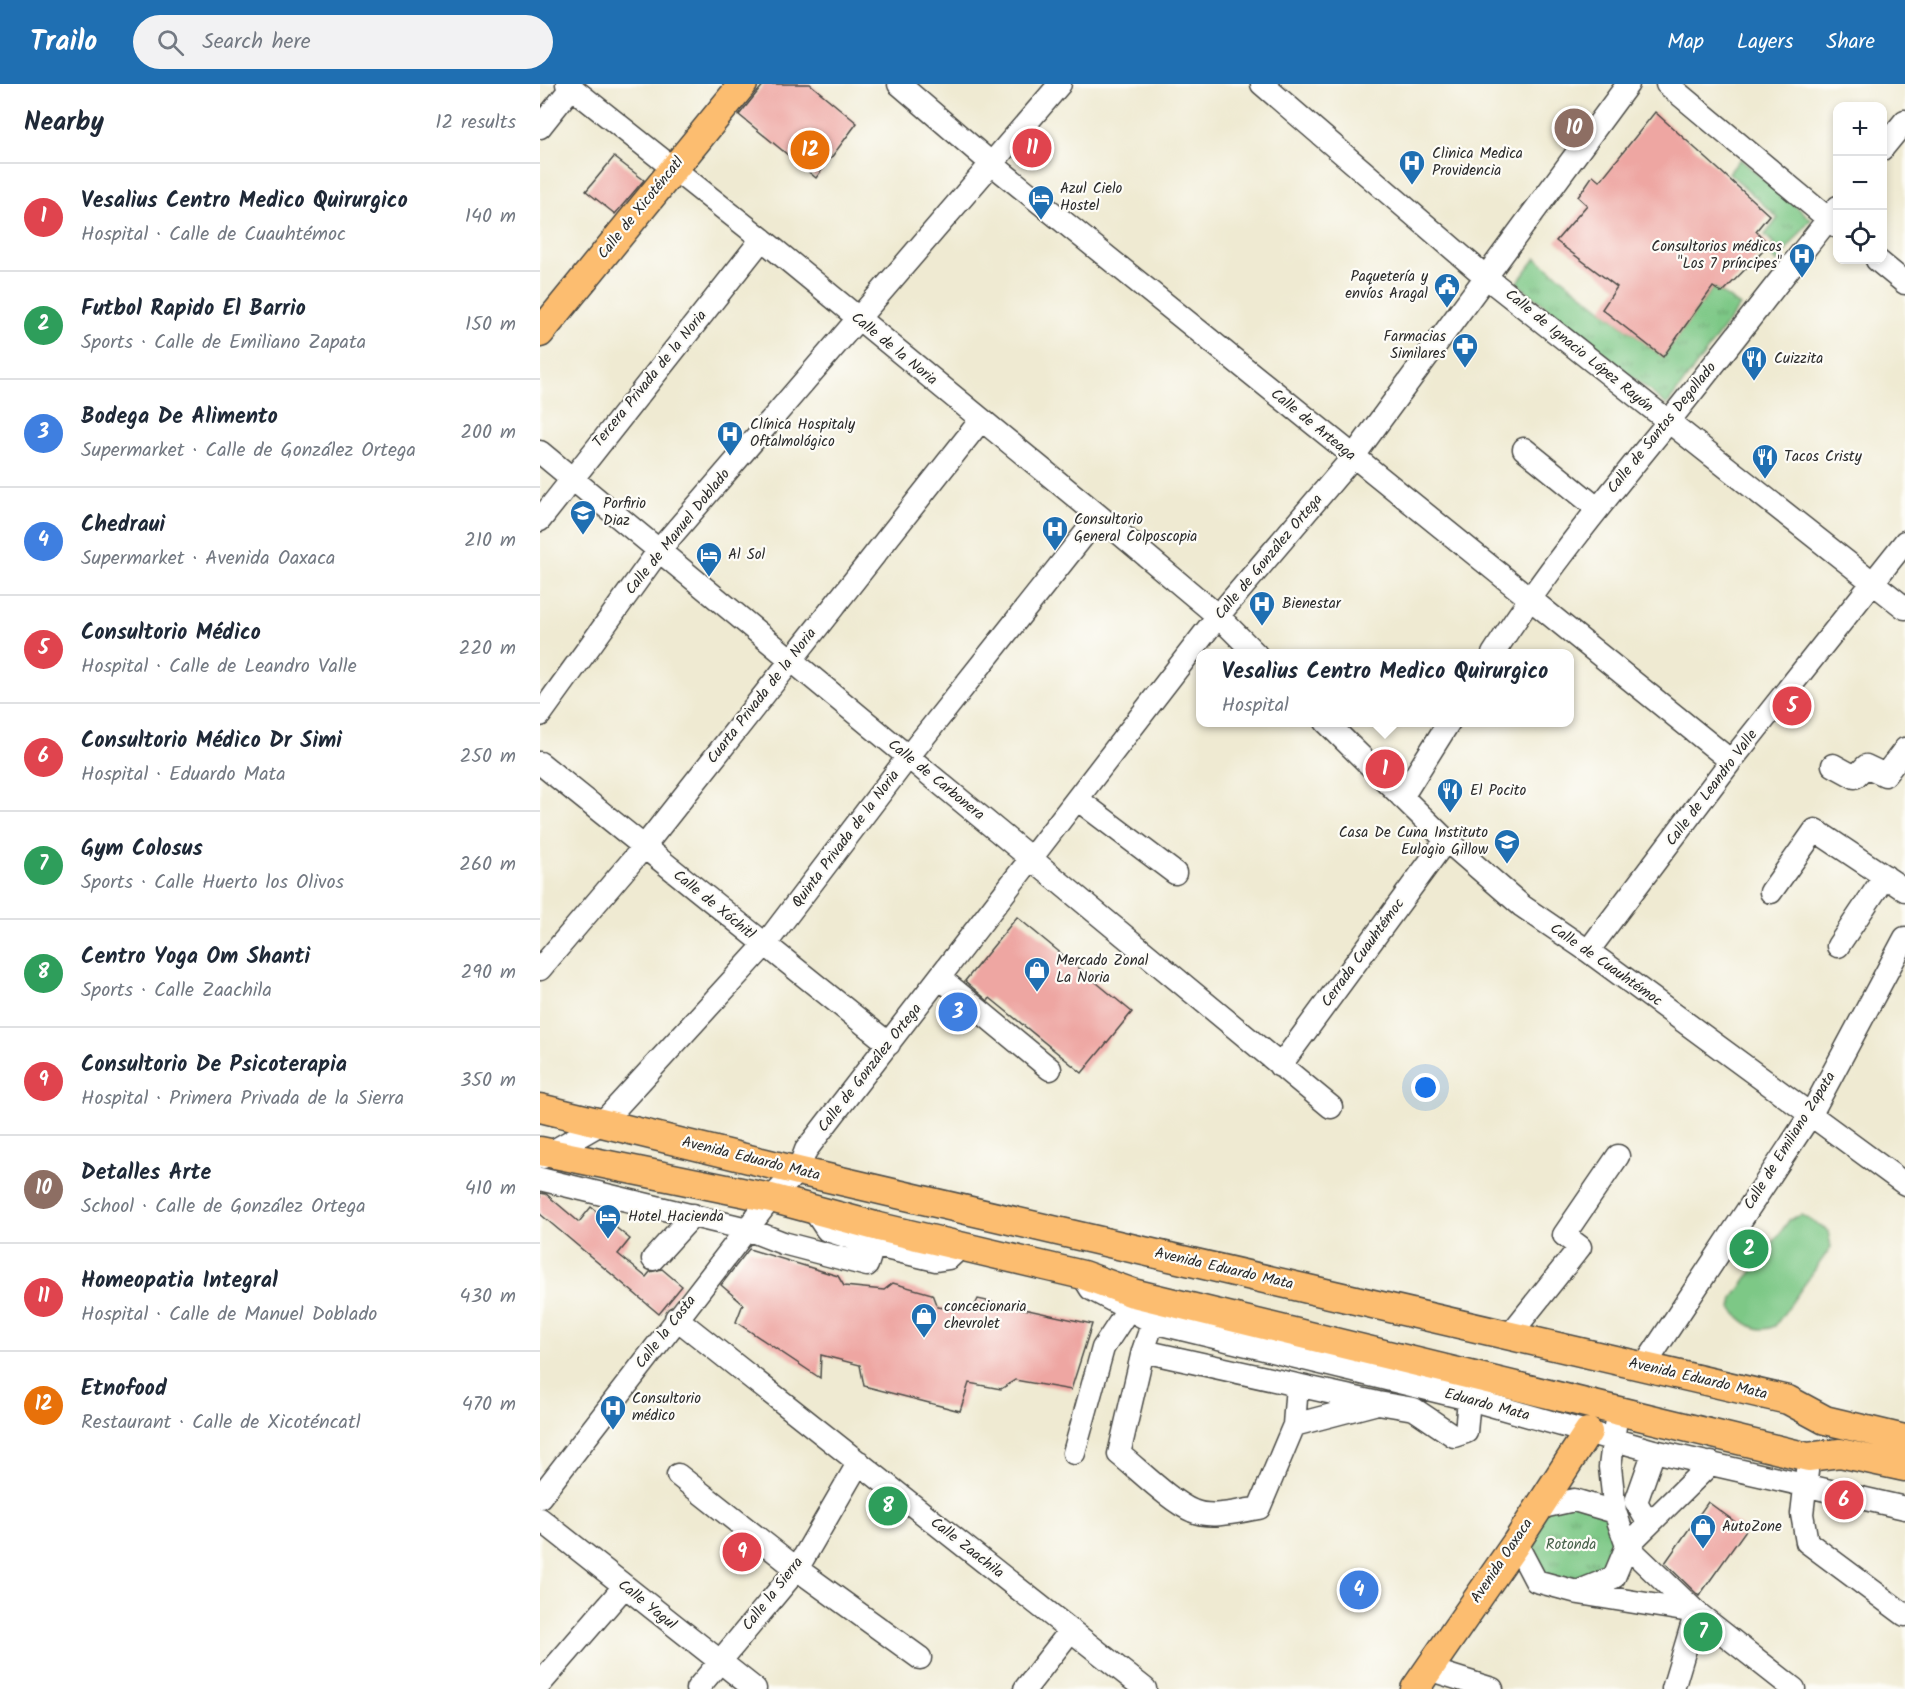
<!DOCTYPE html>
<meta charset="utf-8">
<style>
:root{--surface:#fff;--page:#f2f2f3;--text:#1f2937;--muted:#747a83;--line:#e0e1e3;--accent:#1f6fb2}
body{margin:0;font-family:Kalam,sans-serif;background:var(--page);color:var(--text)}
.controls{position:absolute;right:18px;top:18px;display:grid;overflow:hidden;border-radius:12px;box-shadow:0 3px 9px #0003}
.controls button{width:54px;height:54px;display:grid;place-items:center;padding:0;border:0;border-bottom:2px solid var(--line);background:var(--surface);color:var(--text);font:30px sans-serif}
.you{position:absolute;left:886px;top:1004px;width:21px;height:21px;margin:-15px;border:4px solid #fff;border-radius:50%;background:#1a73e8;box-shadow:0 0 0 9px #1a73e833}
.badge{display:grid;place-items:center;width:39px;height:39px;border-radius:50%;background:var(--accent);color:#fff;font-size:20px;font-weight:700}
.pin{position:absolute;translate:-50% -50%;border:3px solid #fff;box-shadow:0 2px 6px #0006}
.popup{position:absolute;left:656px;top:565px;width:378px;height:78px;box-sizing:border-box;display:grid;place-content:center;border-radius:12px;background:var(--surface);filter:drop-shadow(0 2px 4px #0005);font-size:20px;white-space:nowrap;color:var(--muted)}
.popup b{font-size:22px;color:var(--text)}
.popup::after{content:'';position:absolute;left:50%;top:100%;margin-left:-12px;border:12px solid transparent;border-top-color:var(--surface)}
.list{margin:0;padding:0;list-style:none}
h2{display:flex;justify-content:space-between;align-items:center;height:78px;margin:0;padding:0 24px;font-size:26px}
h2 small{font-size:20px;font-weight:400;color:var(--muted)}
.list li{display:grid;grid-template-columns:39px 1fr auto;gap:18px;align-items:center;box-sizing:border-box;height:108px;padding:0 24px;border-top:2px solid var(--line)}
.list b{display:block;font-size:22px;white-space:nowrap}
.list p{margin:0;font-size:20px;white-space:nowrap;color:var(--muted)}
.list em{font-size:20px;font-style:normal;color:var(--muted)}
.icon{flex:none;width:33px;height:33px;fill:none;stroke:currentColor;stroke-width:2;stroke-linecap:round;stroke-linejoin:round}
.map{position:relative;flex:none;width:1365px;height:1605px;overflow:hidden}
header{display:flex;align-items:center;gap:36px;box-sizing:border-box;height:84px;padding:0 30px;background:var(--accent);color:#fff}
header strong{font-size:28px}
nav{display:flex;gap:33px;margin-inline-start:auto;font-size:21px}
.search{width:420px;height:54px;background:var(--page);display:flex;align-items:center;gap:15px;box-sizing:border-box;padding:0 21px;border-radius:33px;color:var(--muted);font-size:22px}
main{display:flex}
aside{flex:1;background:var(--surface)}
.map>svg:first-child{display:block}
.park{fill:url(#park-tufts);stroke:#547a58;stroke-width:1.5}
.garden{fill:#7dc886;stroke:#547a58;stroke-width:1.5}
.building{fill:#eea6a2}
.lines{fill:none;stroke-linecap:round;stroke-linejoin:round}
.minor-casing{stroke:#484844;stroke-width:25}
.major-casing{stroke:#484844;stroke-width:31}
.minor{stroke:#fff;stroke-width:22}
.major{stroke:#fcbd6f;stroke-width:28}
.labels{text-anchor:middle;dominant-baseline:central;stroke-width:4.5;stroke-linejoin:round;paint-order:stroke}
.poi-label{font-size:15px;fill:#2b2b2b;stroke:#fdfcf7;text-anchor:start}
.street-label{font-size:15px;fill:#2b2b2b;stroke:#fdfcf7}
.park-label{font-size:15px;fill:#48624b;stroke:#fdfcf7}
</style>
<header>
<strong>Trailo</strong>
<div class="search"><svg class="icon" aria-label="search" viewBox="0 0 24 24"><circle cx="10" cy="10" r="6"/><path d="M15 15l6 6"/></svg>Search here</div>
<nav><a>Map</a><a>Layers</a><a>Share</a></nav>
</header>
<main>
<aside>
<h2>Nearby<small>12 results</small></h2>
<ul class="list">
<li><span class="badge" style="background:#e0444e">1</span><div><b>Vesalius Centro Medico Quirurgico</b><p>Hospital · Calle de Cuauhtémoc</p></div><em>140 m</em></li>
<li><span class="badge" style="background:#2e9e5b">2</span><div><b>Futbol Rapido El Barrio</b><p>Sports · Calle de Emiliano Zapata</p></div><em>150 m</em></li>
<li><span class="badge" style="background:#3f7fe0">3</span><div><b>Bodega De Alimento</b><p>Supermarket · Calle de González Ortega</p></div><em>200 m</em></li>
<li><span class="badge" style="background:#3f7fe0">4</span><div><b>Chedraui</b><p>Supermarket · Avenida Oaxaca</p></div><em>210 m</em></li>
<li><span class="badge" style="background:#e0444e">5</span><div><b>Consultorio Médico</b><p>Hospital · Calle de Leandro Valle</p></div><em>220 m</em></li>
<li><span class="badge" style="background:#e0444e">6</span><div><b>Consultorio Médico Dr Simi</b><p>Hospital · Eduardo Mata</p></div><em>250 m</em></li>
<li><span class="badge" style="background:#2e9e5b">7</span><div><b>Gym Colosus</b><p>Sports · Calle Huerto los Olivos</p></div><em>260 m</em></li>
<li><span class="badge" style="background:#2e9e5b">8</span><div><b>Centro Yoga Om Shanti</b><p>Sports · Calle Zaachila</p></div><em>290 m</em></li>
<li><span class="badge" style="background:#e0444e">9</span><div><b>Consultorio De Psicoterapia</b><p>Hospital · Primera Privada de la Sierra</p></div><em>350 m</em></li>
<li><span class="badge" style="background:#8d6e63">10</span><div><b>Detalles Arte</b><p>School · Calle de González Ortega</p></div><em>410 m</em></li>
<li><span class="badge" style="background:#e0444e">11</span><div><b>Homeopatia Integral</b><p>Hospital · Calle de Manuel Doblado</p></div><em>430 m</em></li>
<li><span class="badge" style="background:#e8710a">12</span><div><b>Etnofood</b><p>Restaurant · Calle de Xicoténcatl</p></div><em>470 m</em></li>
</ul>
</aside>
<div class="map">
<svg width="1365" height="1605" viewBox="0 0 1365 1605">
<defs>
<pattern id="park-tufts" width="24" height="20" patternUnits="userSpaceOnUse" patternTransform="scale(1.5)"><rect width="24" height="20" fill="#7dc886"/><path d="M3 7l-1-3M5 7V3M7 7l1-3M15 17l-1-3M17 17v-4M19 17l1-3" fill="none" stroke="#67a36e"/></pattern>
</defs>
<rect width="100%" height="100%" fill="#fdfcf7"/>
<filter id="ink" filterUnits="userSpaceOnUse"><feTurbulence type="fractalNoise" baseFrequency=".0167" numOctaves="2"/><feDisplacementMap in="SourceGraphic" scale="12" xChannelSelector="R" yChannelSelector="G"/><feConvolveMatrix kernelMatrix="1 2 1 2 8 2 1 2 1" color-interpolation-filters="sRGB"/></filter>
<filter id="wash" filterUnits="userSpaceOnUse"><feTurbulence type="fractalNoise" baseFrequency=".008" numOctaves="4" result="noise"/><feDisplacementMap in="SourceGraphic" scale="24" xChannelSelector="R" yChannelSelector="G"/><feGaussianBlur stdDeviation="1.35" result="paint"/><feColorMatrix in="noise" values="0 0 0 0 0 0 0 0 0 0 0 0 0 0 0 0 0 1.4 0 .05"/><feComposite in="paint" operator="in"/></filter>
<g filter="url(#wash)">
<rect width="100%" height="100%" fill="#efead2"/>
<path class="park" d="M1200,75L1271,135L1237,178L1227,169L1234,160L1225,151L1238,134L1189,89Z
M996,174L1123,273L1173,203L1200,222L1127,321L977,199Z
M1034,1417L1072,1432L1083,1461L1073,1491L1039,1507L997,1495L978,1458L1000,1426Z"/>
<path class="garden" d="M1262,1131L1288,1147L1291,1163L1235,1242C1217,1251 1202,1238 1191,1224L1193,1214L1250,1135Z"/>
<g id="blocks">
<path class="building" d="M224,0H270L317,39L276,94L199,31Z
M1115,28L1229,131L1216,147L1229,161L1182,209L1173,203L1123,273L1062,225L1077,203L1016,157L1047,121L1038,113L1053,91L1060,97Z
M74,73L104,96L75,130L46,107Z
M477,833L592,928L542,989L450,914L448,917L425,897Z
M0,1109L6,1110L39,1138L51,1123L90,1155L78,1170L106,1193L110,1188L122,1185L142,1202L119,1230L0,1130Z
M209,1165L298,1192L304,1202L344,1206L353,1199L392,1210L397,1223L432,1227L438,1215L552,1240L531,1306L475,1296L461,1305L429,1299L420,1327L324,1302L320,1281L281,1271L280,1294L196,1238L203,1220L181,1201Z
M1168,1418L1206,1446L1159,1512L1125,1479Z"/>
</g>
</g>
<g filter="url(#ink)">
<use href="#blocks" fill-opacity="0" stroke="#484844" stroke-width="1.5"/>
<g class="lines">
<g class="minor-casing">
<path id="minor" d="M27,0L222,155L559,432L678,532L716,570
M359,0L452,80L1191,677
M722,0L947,194L1365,524
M1127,0L1298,143
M0,43L31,4
M1342,65L1365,37
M1337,176L1365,199
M984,365L1057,424
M0,368L791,1023
M0,436L222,155
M953,570C1006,487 1067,413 1129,337C1186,266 1241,194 1298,123
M0,631L120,465L520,0
M786,638L906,756L982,822L1048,867L1365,1100
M0,679L349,960
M1293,681L1315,693L1326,682L1345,691L1365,665
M862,713L909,638
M537,715L635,789
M1231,808L1275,746L1365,806
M1298,862L1345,792
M1048,867L1191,677L1365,458
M0,885L103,764L441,336
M400,894L510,985
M740,982L906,756
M3,1073L62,1039L224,862L368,673L559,432
M0,1095L207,1145L243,1159L327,1181L339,1143
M273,1125L287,1146L333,1161L396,1176L409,1174L422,1162
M113,1175L153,1131
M546,1197L551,1205L613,1238L929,1315L1114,1367L1365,1424
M136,1234L605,1605
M613,1238L603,1267L838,1319L874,1325L914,1352L926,1348L929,1315
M969,1252L1040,1163L1024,1151L1078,1072
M603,1267L579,1370C598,1385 631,1418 653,1427C671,1435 700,1427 719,1424L754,1341L757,1301
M1103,1284L1271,1030L1365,854
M754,1341L834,1320
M1075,1342L1070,1383L1075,1428L1087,1462L1156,1528L1254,1605
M534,1369L563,1264L588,1226L592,1213
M1267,1387L1262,1430L1267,1458L1365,1531
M138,1391L257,1485L380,1574
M0,1413L231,1114L258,1087L266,1066L678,532L813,373L1088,0
M998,1424L1034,1416L1075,1428
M0,1435L215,1605
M1109,1440L1096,1418L1114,1367
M976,1459L996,1497L1037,1508L1074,1493L1087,1462L1171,1379
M1039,1509L1156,1528
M888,1585L952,1605
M0,1600L84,1503
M157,1605L257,1485L319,1378
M485,1605L531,1546
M1133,1605L1156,1528"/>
</g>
<g class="major-casing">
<path id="major" d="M0,249L203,0
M0,1024L258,1087L1248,1316L1285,1336L1365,1355
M0,1067L231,1114L339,1143L543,1191L593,1209L1268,1373L1300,1369L1365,1383
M875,1605L976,1459L1048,1348"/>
</g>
<use href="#minor" class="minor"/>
<use href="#major" class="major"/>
</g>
</g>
<defs>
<g id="hospital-pin" transform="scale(1.35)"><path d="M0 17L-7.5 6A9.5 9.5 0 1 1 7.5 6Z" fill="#1f6fb2" stroke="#fdfcf7"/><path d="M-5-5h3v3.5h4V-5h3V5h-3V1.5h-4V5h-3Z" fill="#fff"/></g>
<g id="hotel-pin" transform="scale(1.35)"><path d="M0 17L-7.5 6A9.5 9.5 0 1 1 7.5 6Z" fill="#1f6fb2" stroke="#fdfcf7"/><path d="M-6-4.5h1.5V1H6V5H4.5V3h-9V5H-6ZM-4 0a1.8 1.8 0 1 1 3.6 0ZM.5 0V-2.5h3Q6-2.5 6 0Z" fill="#fff"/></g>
<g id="civic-pin" transform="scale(1.35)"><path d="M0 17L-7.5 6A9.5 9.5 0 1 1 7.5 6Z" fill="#1f6fb2" stroke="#fdfcf7"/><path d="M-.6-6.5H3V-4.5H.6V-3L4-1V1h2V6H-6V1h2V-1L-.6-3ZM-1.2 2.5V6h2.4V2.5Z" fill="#fff"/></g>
<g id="pharmacy-pin" transform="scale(1.35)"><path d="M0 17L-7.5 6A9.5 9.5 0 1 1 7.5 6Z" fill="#1f6fb2" stroke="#fdfcf7"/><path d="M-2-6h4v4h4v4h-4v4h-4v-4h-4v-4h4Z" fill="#fff"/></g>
<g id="restaurant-pin" transform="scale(1.35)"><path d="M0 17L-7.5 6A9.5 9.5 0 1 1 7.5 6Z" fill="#1f6fb2" stroke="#fdfcf7"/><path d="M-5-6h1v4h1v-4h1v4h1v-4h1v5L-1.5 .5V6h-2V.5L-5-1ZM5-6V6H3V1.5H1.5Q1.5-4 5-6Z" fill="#fff"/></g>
<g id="school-pin" transform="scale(1.35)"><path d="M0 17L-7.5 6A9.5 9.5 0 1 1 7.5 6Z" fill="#1f6fb2" stroke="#fdfcf7"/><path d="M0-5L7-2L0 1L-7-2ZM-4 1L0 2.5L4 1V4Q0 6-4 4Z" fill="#fff"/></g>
<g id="shop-pin" transform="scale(1.35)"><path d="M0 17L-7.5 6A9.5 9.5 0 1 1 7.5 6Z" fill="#1f6fb2" stroke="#fdfcf7"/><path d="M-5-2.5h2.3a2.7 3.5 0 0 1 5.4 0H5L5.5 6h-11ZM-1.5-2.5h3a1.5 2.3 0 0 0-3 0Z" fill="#fff"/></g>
</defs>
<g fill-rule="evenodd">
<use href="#hospital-pin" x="872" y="79"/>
<use href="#hotel-pin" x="501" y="114"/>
<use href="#hospital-pin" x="1262" y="172"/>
<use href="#civic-pin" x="907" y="202"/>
<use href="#pharmacy-pin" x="925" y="262"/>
<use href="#restaurant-pin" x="1214" y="275"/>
<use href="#hospital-pin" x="190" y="350"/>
<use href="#restaurant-pin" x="1225" y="373"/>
<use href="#school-pin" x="43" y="429"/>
<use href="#hospital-pin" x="515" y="445"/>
<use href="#hotel-pin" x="169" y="471"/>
<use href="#hospital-pin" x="722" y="520"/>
<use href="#restaurant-pin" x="910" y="707"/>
<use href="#school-pin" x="967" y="758"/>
<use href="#shop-pin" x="497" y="886"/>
<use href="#hotel-pin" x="68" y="1133"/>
<use href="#shop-pin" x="384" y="1232"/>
<use href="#hospital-pin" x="73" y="1324"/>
<use href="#shop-pin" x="1163" y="1443"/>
</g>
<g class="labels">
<g class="poi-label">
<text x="892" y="70">Clinica Medica<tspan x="892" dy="17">Providencia</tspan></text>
<text x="520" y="105">Azul Cielo<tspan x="520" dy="17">Hostel</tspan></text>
<text x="1242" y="163" text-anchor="end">Consultorios médicos<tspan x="1242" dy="17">"Los 7 príncipes"</tspan></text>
<text x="888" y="193" text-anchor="end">Paquetería y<tspan x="888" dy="17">envíos Aragal</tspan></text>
<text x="906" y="253" text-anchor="end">Farmacias<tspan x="906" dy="17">Similares</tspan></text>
<text x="1234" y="275">Cuizzita</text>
<text x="210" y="341">Clínica Hospitaly<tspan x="210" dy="17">Oftalmológico</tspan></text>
<text x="1244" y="373">Tacos Cristy</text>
<text x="63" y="420">Porfirio<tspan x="63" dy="17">Diaz</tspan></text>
<text x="534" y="436">Consultorio<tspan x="534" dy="17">General Colposcopia</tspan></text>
<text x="188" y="471">Al Sol</text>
<text x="742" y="520">Bienestar</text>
<text x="930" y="707">El Pocito</text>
<text x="948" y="749" text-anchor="end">Casa De Cuna Instituto<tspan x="948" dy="17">Eulogio Gillow</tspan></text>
<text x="516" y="877">Mercado Zonal<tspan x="516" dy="17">La Noria</tspan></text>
<text x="88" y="1133">Hotel Hacienda</text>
<text x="404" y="1223">concecionaria<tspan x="404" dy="17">chevrolet</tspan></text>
<text x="92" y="1315">Consultorio<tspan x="92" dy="17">médico</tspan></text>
<text x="1182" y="1443">AutoZone</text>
</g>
<g class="street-label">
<text transform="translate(101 124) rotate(-51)">Calle de Xicoténcatl</text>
<text transform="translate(354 265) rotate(39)">Calle de la Noria</text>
<text transform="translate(1039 267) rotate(39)">Calle de Ignacio López Rayón</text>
<text transform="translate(110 295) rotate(-51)">Tercera Privada de la Noria</text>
<text transform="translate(773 341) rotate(39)">Calle de Arteaga</text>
<text transform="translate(1122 344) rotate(-51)">Calle de Santos Degollado</text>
<text transform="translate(138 448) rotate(-51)">Calle de Manuel Doblado</text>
<text transform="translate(729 473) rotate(-50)">Calle de González Ortega</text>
<text transform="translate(222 612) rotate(-52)">Cuarta Privada de la Noria</text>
<text transform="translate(396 696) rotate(39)">Calle de Carbonera</text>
<text transform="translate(1172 704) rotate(-53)">Calle de Leandro Valle</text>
<text transform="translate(306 755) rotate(-53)">Quinta Privada de la Noria</text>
<text transform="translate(174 821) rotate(39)">Calle de Xóchitl</text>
<text transform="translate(823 869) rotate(-54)">Cerrada Cuauhtémoc</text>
<text transform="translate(1066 881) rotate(35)">Calle de Cuauhtémoc</text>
<text transform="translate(330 984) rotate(-52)">Calle de González Ortega</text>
<text transform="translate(1250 1057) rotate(-58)">Calle de Emiliano Zapata</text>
<text transform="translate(211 1075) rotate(14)">Avenida Eduardo Mata</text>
<text transform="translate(684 1185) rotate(13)">Avenida Eduardo Mata</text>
<text transform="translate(126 1248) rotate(-52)">Calle la Costa</text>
<text transform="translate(1158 1295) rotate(13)">Avenida Eduardo Mata</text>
<text transform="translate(947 1321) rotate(15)">Eduardo Mata</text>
<text transform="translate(427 1464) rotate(38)">Calle Zaachila</text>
<text transform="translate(962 1477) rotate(-56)">Avenida Oaxaca</text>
<text transform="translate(233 1510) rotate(-52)">Calle la Sierra</text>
<text transform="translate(107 1521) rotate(39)">Calle Yagul</text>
</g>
<g class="park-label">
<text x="1031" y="1461">Rotonda</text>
</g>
</g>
</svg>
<div class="controls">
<button>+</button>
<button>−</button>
<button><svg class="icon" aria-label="locate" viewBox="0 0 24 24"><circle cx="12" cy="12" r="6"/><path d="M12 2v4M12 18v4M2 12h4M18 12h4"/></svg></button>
</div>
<div class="you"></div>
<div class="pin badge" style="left:845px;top:685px;background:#e0444e">1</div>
<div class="popup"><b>Vesalius Centro Medico Quirurgico</b>Hospital</div>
<div class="pin badge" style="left:1209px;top:1165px;background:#2e9e5b">2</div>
<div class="pin badge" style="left:418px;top:928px;background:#3f7fe0">3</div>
<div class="pin badge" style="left:819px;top:1506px;background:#3f7fe0">4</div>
<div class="pin badge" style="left:1252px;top:622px;background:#e0444e">5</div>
<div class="pin badge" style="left:1304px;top:1416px;background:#e0444e">6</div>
<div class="pin badge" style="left:1163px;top:1548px;background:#2e9e5b">7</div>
<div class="pin badge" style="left:348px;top:1422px;background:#2e9e5b">8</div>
<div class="pin badge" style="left:202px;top:1468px;background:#e0444e">9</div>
<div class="pin badge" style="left:1034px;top:44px;background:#8d6e63">10</div>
<div class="pin badge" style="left:492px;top:64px;background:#e0444e">11</div>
<div class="pin badge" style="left:270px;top:66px;background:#e8710a">12</div>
</div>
</main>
